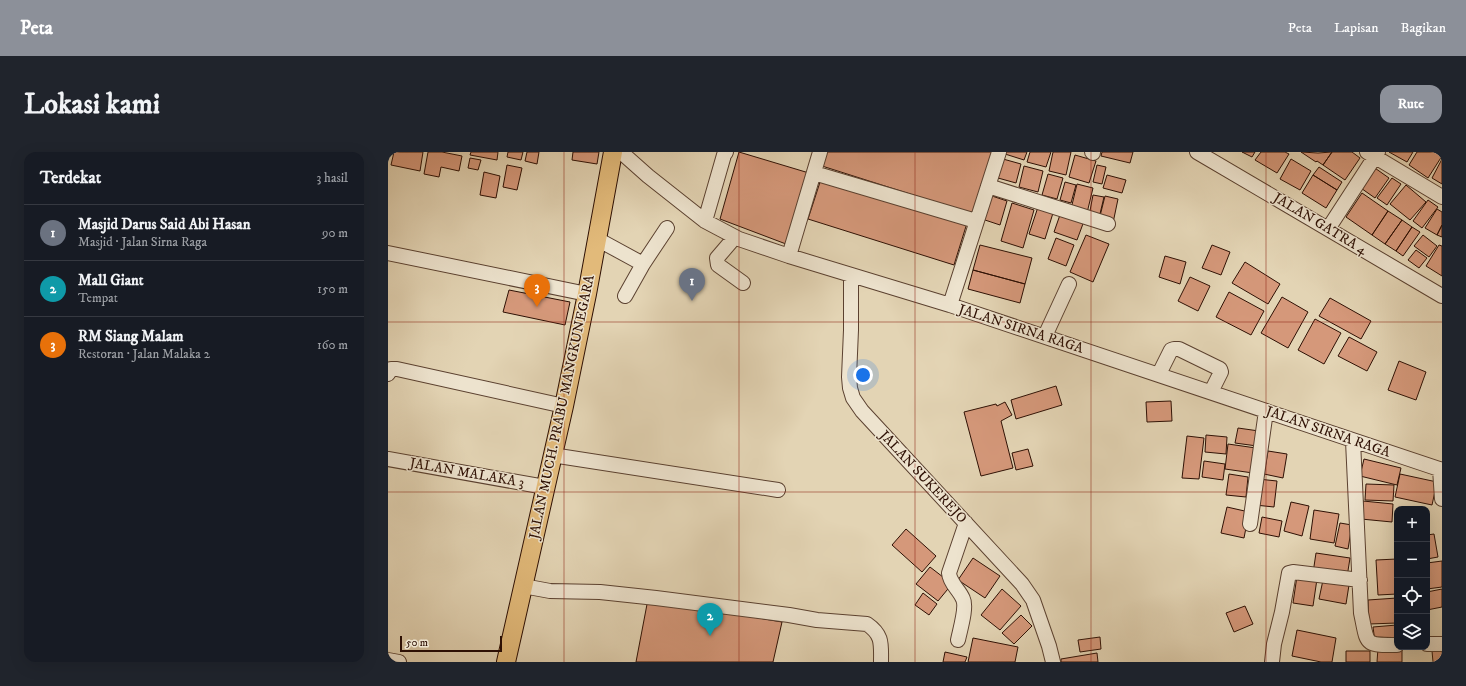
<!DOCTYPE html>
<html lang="id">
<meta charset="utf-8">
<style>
:root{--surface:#171b24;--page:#20242c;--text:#f1f3f6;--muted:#9ea1a6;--line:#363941;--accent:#8c9099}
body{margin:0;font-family:"IM FELL DW Pica",serif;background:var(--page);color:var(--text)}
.controls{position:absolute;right:12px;bottom:12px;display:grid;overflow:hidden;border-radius:8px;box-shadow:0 4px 16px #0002}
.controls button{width:36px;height:36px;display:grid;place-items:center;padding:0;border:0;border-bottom:1px solid var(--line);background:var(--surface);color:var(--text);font:20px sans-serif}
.scale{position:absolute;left:12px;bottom:10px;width:102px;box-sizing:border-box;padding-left:4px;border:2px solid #2e1004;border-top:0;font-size:11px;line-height:14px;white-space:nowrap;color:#2e1004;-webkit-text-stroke:3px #ede3ce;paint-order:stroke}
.you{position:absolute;left:475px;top:223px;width:14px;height:14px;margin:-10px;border:3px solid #fff;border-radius:50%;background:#1a73e8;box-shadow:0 0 0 6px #1a73e833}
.badge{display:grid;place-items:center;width:26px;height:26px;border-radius:50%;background:var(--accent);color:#fff;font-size:13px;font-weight:700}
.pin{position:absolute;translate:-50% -33px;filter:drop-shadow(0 1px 2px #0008)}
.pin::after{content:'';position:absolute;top:21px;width:14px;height:12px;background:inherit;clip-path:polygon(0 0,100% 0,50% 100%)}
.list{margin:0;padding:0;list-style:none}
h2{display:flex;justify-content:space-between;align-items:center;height:52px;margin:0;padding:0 16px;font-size:17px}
h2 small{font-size:13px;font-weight:400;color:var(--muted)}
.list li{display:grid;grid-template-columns:26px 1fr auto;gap:12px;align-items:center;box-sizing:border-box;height:56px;padding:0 16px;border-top:1px solid var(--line)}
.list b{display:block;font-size:15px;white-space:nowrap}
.list p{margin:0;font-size:13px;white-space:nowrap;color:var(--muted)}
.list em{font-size:13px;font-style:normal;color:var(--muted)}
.icon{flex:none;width:22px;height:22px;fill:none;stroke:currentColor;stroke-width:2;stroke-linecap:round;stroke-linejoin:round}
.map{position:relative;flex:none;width:1054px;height:510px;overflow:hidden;border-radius:12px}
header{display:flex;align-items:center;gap:24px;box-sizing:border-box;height:56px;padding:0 20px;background:var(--accent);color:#fff}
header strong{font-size:19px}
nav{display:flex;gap:22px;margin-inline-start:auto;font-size:14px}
.intro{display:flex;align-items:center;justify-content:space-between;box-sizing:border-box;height:96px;padding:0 24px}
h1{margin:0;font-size:28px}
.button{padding:10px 18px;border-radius:12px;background:var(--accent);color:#fff;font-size:14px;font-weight:700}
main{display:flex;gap:24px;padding:0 24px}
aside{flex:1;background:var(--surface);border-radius:12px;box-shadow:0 4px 16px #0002}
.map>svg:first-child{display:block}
.building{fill:#d5987a;stroke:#2e1004}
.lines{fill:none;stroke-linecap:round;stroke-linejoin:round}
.minor-casing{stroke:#5b4130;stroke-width:16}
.major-casing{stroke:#2e1004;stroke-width:20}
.minor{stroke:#ede3ce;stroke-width:14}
.major{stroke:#e2ba7a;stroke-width:18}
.grid{fill:none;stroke:#8f2418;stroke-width:1;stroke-opacity:0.55}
.labels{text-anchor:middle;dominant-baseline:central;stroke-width:3;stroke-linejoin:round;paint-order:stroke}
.street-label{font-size:14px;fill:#2e1004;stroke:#ede3ce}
</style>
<header>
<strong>Peta</strong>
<nav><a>Peta</a><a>Lapisan</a><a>Bagikan</a></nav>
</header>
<div class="intro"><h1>Lokasi kami</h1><a class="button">Rute</a></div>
<main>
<aside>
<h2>Terdekat<small>3 hasil</small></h2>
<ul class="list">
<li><span class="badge" style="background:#6b7280">1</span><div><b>Masjid Darus Said Abi Hasan</b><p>Masjid · Jalan Sirna Raga</p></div><em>90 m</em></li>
<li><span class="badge" style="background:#0f9aa8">2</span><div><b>Mall Giant</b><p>Tempat</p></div><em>150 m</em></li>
<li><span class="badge" style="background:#e8710a">3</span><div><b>RM Siang Malam</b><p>Restoran · Jalan Malaka 2</p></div><em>160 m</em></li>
</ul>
</aside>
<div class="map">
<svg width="1054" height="510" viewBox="0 0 1054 510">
<rect width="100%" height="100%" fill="#e3d4b4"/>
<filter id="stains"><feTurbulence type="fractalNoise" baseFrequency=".005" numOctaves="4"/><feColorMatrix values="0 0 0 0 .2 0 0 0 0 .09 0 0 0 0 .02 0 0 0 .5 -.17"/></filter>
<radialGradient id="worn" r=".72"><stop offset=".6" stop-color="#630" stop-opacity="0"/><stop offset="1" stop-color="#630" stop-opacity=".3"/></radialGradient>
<path class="building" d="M6,0H35L32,19L3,13Z
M40,0H54L74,4L71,19L53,15L51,25L36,22Z
M83,0H110L109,8L82,3Z
M120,0H135L133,8L119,5Z
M139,0H151L149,12L137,9Z
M185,0H211L209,12L184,8Z
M351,0L421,21L398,92L332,67Z
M439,0H608L588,63L434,14Z
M618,0H639L636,8L617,2Z
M642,0H663L658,15L639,10Z
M665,0H683L678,23L661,19Z
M714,0H745L742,11L713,4Z
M854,0H867L864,5Z
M873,0H897L901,2L889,21L867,8Z
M913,0L930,1L944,0L935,13L929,9L928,10Z
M944,0H964L972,6L957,28L935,13Z
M1001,0H1025L1019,10Z
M1029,0H1051L1054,2V4L1040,26L1021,13Z
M687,3L708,9L701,31L681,25Z
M82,6L93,8L90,18L80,16Z
M615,7L633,12L628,31L610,26Z
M903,7L923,19L912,38L892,27Z
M1054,7V32L1044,26Z
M119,13L134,16L129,38L115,35Z
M709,13L718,15L714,32L705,30Z
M636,14L655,19L650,40L631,35Z
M984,14L1001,26L987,46L970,34Z
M931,15L954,30L949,38L925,23Z
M96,20L112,24L108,46L92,43Z
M660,22L675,26L669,47L654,43Z
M719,23L738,28L734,41L715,36Z
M925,23L949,38L938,56L914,41Z
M434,24L579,71L566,113L420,67Z
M1004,26L1013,32L999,53L989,46Z
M677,30L688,33L683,51L672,48Z
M689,32L705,36L699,61L683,57Z
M1018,33L1038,50L1022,68L1002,52Z
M974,41L1000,59L984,83L958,65Z
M601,43L619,49L612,73L594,67Z
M705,43L716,45L711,66L701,64Z
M717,44L730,47L725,71L711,68Z
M1040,48L1050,55L1034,76L1025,69Z
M624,51L646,58L635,96L613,89Z
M650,55L665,61L657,87L641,82Z
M1049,57L1054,60V73L1049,83L1037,76Z
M1000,59L1014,68L997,92L984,83Z
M673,60L696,69L689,88L666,80Z
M1014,68L1024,75L1008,99L997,92Z
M1054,73V85L1049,83Z
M1024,75L1032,80L1015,104L1008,99Z
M698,83L721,92L705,130L682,120Z
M1035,83L1049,94L1041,105L1026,94Z
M668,86L686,93L678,114L660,107Z
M592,93L644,106L637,132L585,118Z
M824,93L842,100L833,123L814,116Z
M1051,93L1054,94V124L1038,114Z
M1028,98L1039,106L1031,116L1020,108Z
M777,104L798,110L792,132L771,125Z
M857,110L892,132L880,152L844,131Z
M585,118L637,132L632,151L580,137Z
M802,125L822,134L810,159L790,149Z
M121,138L182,150L177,173L115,160Z
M841,140L876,159L863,183L828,165Z
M894,145L920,160L900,196L873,181Z
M942,146L983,169L973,187L931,164Z
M927,167L953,181L936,212L910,198Z
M961,185L989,200L979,219L950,204Z
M1011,209L1038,220L1028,248L1000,238Z
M668,234L674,253L628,267L623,248Z
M783,249L784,269L759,270L758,250Z
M617,250L624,263L613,269L625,316L593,324L576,260L608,252L609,254Z
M850,276L871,279L869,294L847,291Z
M818,283L839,285L838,302L817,300Z
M799,284L816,286L811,327L794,326Z
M840,292L868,296L865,321L837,317Z
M640,297L645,314L628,318L624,301Z
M880,299L899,302L895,326L876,322Z
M976,307L1013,316L1009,333L972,324Z
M816,309L837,312L835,328L814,325Z
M841,322L860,325L858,345L838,343Z
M1012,322L1049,330L1044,353L1007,345Z
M870,327L889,329L886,355L867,353Z
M978,332L1006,333L1005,349L977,348Z
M975,349L1005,352L1004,370L973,367Z
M903,350L921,354L914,384L896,379Z
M839,355L861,360L856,386L833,381Z
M926,358L951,362L946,391L922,387Z
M874,365L894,369L891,385L871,381Z
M952,371L964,373L960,397L947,394Z
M518,377L548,404L534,420L504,393Z
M1046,382L1050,405L1039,407V383Z
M928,401L962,406L959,425L925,421Z
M585,406L612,424L597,446L570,428Z
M1009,407V442L990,443L988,408Z
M1054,409V435L1039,437V411Z
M542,415L564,432L550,449L528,432Z
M909,424L929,427L925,454L905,451Z
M935,428L961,433L958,452L931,447Z
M614,437L633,454L612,478L593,463Z
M1054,437V455L1039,458V440Z
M535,441L549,452L541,463L527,453Z
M1009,446V471L981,472L980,448Z
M260,447L394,470L385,510H248Z
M857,454L865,472L846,480L838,461Z
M633,463L644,474L626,492L614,481Z
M1009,473V488L987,490L985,475Z
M909,478L948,486L944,510H933L904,504Z
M712,485L713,497L692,500L690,488Z
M585,486L630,495L627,510H580Z
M990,496H1014V510H989Z
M958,499H982V510H958Z
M1044,499H1054V510H1045Z
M557,500L579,505L577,510H555Z
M709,501L710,510H673V507Z"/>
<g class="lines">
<g class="minor-casing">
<path id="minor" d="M233,0L260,24L317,69L351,87L401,104L562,153L1054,318
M704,0L705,1
M809,0L1054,144
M979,0L1054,45
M426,21L588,69
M600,34L720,72
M317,69L336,3L338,0
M940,77L990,0
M347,85L329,106L330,113L355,131
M209,87L255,112L237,144
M0,101L199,142
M401,104L432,0
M255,112L279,76
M463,123V178L461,225L462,236L465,246L474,259L634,432L645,448L661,494L665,510
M562,153L611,0
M657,184L681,132
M0,222L3,217H9L176,254
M771,222L783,198L786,197H791L832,217L833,220L823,240
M965,289L973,461C980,493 975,493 1009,493
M164,303L390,338
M0,307L157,335
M1052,317L1054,347
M862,372L878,259
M135,434L162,439L212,440L268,446L401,463L429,468L479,472C495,483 493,492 493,510
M570,488C572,478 579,455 575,447C571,437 562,432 561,421L578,371
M1039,492H1054
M0,508L11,510
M884,510L886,492L894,460L901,421L905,420L972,428"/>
</g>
<g class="major-casing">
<path id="major" d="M118,510L176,254L199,142L225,0"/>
</g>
<use href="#minor" class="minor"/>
<use href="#major" class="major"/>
</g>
<path class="grid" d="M176,0V510M351,0V510M527,0V510M703,0V510M878,0V510M0,170H1054M0,340H1054"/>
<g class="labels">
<g class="street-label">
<text transform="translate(932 72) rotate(31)">JALAN GATRA 4</text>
<text transform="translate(633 177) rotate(18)">JALAN SIRNA RAGA</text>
<text transform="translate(174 255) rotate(-78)">JALAN MUCH. PRABU MANGKUNEGARA</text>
<text transform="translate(940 280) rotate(19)">JALAN SIRNA RAGA</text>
<text transform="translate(79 321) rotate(10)">JALAN MALAKA 3</text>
<text transform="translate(535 325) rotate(47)">JALAN SUKEREJO</text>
</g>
</g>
<rect width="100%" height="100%" filter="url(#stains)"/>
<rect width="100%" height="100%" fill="url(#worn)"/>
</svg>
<div class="controls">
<button>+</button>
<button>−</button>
<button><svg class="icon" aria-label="locate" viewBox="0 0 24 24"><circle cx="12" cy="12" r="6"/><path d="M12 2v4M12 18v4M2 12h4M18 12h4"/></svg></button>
<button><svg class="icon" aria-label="layers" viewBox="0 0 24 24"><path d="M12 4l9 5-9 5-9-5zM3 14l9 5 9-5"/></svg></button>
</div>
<div class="scale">50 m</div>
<div class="you"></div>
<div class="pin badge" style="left:304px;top:149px;background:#6b7280">1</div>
<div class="pin badge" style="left:322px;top:484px;background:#0f9aa8">2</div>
<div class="pin badge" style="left:149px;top:155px;background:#e8710a">3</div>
</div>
</main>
